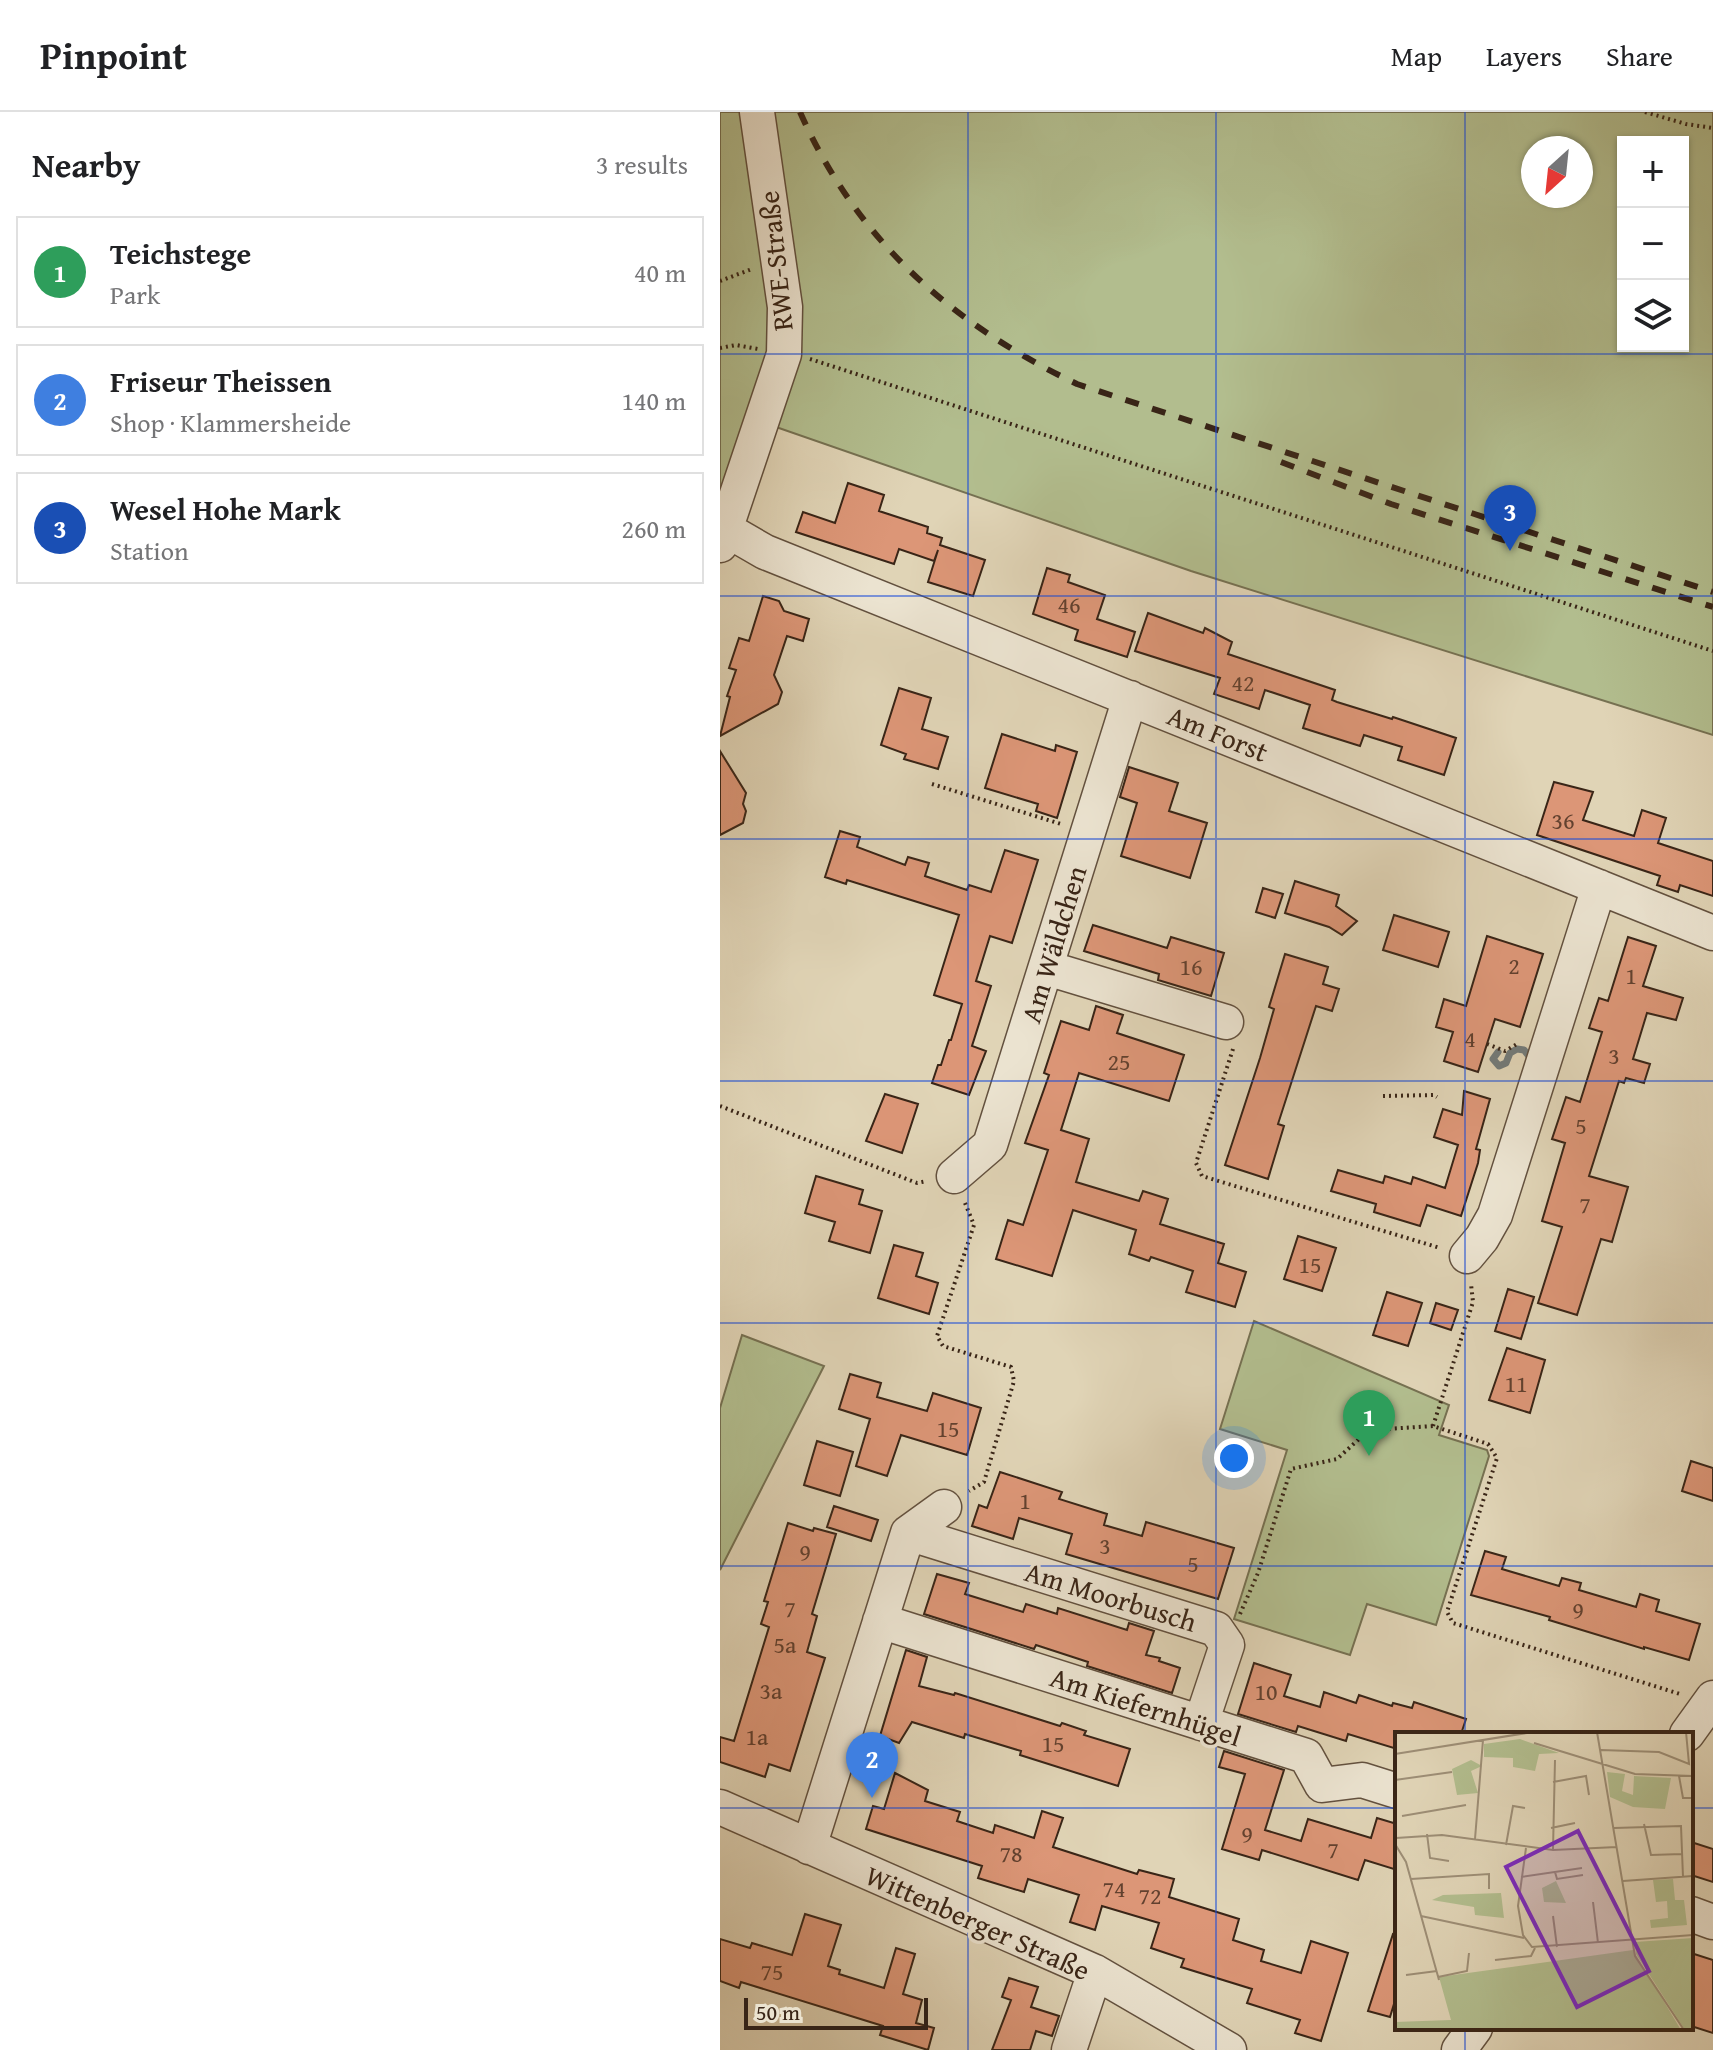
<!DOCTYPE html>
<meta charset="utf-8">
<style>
:root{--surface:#fff;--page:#f2f2f2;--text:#202124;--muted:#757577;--line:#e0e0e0;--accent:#d93025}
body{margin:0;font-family:"Gentium Book Plus",serif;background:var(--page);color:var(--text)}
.controls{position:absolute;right:24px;top:24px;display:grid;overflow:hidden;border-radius:0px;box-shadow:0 2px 6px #0004}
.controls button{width:72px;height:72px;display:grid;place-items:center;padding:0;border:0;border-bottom:2px solid var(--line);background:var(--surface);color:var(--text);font:40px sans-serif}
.compass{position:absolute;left:801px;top:24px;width:72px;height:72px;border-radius:50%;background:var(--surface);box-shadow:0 2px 6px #0004;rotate:207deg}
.scale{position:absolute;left:24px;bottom:20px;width:184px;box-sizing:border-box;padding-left:8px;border:4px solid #392517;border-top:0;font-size:22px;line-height:28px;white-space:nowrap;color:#392517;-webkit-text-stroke:6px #ebe3d0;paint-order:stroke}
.you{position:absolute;left:514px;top:1346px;width:28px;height:28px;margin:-20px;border:6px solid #fff;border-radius:50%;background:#1a73e8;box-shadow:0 0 0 12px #1a73e833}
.badge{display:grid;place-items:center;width:52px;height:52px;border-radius:50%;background:var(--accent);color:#fff;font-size:26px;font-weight:700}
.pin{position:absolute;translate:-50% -66px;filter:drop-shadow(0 2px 4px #0008)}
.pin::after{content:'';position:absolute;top:42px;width:28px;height:24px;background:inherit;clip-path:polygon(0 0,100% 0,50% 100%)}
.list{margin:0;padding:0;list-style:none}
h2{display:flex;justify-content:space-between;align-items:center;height:104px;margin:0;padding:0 32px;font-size:34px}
h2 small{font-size:26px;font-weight:400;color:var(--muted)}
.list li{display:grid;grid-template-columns:52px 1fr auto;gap:24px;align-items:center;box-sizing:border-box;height:112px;margin:0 16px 16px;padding:0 16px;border:2px solid var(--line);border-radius:0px}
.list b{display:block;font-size:30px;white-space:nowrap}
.list p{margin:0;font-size:26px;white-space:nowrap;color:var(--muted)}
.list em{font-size:26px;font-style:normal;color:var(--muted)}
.icon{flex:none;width:44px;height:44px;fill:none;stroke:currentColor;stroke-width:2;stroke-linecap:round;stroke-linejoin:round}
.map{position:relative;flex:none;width:993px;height:1938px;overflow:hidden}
header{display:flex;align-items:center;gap:48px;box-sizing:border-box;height:112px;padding:0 40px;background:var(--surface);border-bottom:2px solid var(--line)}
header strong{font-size:38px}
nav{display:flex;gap:44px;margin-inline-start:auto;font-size:28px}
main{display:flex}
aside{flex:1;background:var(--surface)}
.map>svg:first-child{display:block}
.green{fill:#b2bd8e;stroke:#767152;stroke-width:2;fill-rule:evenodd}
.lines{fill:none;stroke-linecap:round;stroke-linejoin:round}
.stream{stroke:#737b79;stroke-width:7}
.building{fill:#dc9677;stroke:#392517;stroke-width:2}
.minor-casing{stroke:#63513f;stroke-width:37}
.path{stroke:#392517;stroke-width:4;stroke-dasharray:2 4;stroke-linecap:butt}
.minor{stroke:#ebe3d0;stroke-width:34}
.rail{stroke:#392517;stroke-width:6;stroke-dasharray:14 14;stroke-linecap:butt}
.grid{fill:none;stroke:#1d4ed8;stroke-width:2;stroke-opacity:0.55}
.labels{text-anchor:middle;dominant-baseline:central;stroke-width:7;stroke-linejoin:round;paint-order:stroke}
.number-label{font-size:24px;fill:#62412f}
.street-label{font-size:28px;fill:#392517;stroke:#ebe3d0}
.inset-road{fill:none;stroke:#9d8e76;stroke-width:2}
.view{fill:#7b2cbf;fill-opacity:0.15;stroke:#7b2cbf;stroke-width:4}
.inset-edge{fill:none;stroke:#392517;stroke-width:4}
</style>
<header>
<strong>Pinpoint</strong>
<nav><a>Map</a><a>Layers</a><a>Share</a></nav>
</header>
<main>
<aside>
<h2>Nearby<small>3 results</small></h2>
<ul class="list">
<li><span class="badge" style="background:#2e9e5b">1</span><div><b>Teichstege</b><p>Park</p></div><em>40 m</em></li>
<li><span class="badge" style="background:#3f7fe0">2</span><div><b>Friseur Theissen</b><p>Shop · Klammersheide</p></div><em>140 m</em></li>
<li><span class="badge" style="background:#1a4fb4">3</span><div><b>Wesel Hohe Mark</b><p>Station</p></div><em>260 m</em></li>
</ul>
</aside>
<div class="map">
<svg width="993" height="1938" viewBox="0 0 993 1938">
<rect width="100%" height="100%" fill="#e0d4b6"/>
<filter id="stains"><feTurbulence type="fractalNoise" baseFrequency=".0025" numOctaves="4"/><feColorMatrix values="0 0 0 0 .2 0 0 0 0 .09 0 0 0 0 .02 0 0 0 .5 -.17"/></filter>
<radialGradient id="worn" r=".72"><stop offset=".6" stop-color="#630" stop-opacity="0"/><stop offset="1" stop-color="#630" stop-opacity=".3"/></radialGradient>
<path class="green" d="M0,0H25L52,229L30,306L0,379Z
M48,0H993V623L471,459L56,315ZM903,30H963V234H903ZM813,36H861V84H813Z
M534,1209L729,1293L719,1323L767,1338L769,1344L716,1513L647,1492L630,1543L514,1507L567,1338L500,1317Z
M22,1223L104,1254L0,1458V1296Z"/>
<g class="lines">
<path class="stream" d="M778,940L773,947L779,954L786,951L790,941L797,937L804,938L812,948"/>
</g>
<path class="building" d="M128,371L164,383L159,399L208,415L207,421L222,426L220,433L265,448L253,484L208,470L218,438L214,449L179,437L174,452L76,420L83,400L115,411Z
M327,456L350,463L348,470L385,483L377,507L415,520L407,545L355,528L358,518L313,502Z
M43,484L59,489L64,499L89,507L83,529L67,524L54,563L62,580L58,592L0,624L10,585L7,584L16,558L9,556L19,526L29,529Z
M428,501L483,521L485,516L512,530L508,542L615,578L612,588L617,590L672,607L673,605L736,626L724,663L678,648L682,635L644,623L640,634L583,616L590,593L545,578L539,597L494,582L500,566L415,539Z
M179,576L211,586L202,617L228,625L218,657L184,647L186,642L161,633Z
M282,622L335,639L336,633L357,640L337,706L316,699L318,692L265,676Z
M0,639L26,681L23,692L26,699L23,711L0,723Z
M409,655L458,671L449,699L487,711L470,766L401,744L417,691L400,685Z
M834,670L873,680L863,708L914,724L922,698L946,706L938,731L993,749V784L960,773L958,780L937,773L940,764L817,723Z
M120,719L140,725L137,735L185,753L188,745L209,751L205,764L247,778L249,773L271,780L285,738L318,748L292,831L270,824L256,869L271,874L252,934L266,939L249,983L212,971L218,953H221L229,928H231L242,892L214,883L239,803L127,768L126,772L105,765Z
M575,769L619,783L616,794L637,809L622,823L609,815L565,801Z
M543,776L563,782L555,806L536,800Z
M674,803L729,820L718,855L663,838Z
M373,813L447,836L451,825L504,841L491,884L438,868L439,862L364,839Z
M767,824L823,842L800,915L775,907L758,960L724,949L733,920L716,915L724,887L746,894Z
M908,825L936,834L923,874L963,886L956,908L927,901L913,947L930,952L924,971L906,966L904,971L899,969L869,1064L908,1075L892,1130L881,1127L857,1203L818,1191L842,1115L822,1109L845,1031L832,1027L846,985L860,990L882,920L869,916L879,886L888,889Z
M565,842L608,855L603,872L619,877L612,899L596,894L558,1012L564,1014L548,1067L505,1053L540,946L554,897L549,895Z
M376,894L403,903L397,921L464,943L449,989L359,961L341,1018L369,1027L356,1070L419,1089L423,1079L448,1087L440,1112L504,1132L498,1151L526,1160L515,1195L466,1180L473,1159L431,1145L429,1149L409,1142L416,1118L353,1098L332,1164L276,1147L288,1108L303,1113L328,1038L305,1031L329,963L324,961L341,909L369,918Z
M744,979L770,987L756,1037L760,1038L758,1051L741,1104L707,1093L700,1114L654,1100L656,1092L611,1079L618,1058L663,1071L665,1064L691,1072L693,1065L725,1076L738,1033L714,1025L723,997L742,1003Z
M165,982L198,992L182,1041L146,1029Z
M96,1064L143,1078L139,1092L162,1099L150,1141L109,1129L115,1110L85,1101Z
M578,1124L616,1136L602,1179L564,1167Z
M174,1133L203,1141L196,1164L218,1171L209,1202L158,1186Z
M788,1177L814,1185L801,1227L775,1219Z
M667,1180L702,1191L688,1234L653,1223Z
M716,1191L738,1198L731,1218L710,1211Z
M787,1236L825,1248L810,1301L769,1288Z
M130,1262L161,1271L157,1285L207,1299L213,1281L261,1296L247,1343L181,1323L167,1364L136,1354L150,1307L119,1297Z
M97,1329L133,1340L120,1384L84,1373Z
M971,1349L993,1356V1389L962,1379Z
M280,1360L342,1380L339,1387L387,1402L384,1413L422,1424L426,1410L514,1436L498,1487L346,1442L352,1422L299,1406L293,1427L252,1414L259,1393L267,1396Z
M114,1394L158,1408L151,1429L107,1415Z
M68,1411L93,1419L94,1416L116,1422L92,1502L97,1504L87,1540L105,1546L70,1659L49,1652L45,1665L0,1650V1625L14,1629L49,1515L41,1512L48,1490L44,1489Z
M765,1439L786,1445L782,1457L839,1474L842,1466L861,1471L859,1478L916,1495L920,1482L939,1488L936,1499L980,1512L969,1548L924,1535V1537L829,1508L830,1505L751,1483Z
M217,1462L249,1471L245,1482L303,1500L306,1492L337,1502L338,1496L407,1518L409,1511L434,1519L426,1543L440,1546L439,1549L460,1556L452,1581L367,1554L368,1550L316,1533L314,1537L204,1502Z
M186,1538L207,1545L199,1574L234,1583L235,1581L340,1614L342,1611L366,1619L364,1623L410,1637L398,1674L300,1643L301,1639L245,1622L244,1626L192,1610L179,1631L160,1624Z
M534,1551L571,1563L564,1584L600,1595L604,1580L636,1591L639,1583L672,1594L673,1591L692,1596L694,1590L746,1607L741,1622H677V1637L628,1622L626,1629L578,1614L576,1620L518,1602Z
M504,1639L564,1658L545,1718L581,1729L588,1707L651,1726L657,1706L677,1712V1758L645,1748L638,1768L542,1738L539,1748L502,1737L525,1662L499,1655Z
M175,1661L208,1678L205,1689L240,1700L237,1709L273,1721L275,1713L314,1726L322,1699L343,1706L333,1735L417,1762L419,1758L454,1767L449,1785L519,1807L513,1828L544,1838L541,1849L581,1861L591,1829L628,1841L601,1929L575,1921L580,1908L527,1891L532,1877L461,1855L464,1847L431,1836L439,1811L382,1794L375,1818L350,1810L359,1783L308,1767L304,1780L258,1766L262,1754L146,1717L153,1694L164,1697Z
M971,1730L993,1737V1770L971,1763Z
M85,1802L121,1813L108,1854L120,1858L119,1862L164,1876L176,1836L195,1842L183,1882L202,1888L196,1911L214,1916L208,1938L160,1923L163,1914L21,1870L19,1876L0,1869V1827L30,1836L32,1831L72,1843Z
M673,1822L677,1823V1882L670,1905L648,1899Z
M971,1841L993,1848V1921L971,1914Z
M289,1866L318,1875L311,1895L339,1904L332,1924L316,1919L310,1938H272L291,1888L282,1885Z"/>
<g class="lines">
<g class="minor-casing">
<path id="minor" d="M0,414L45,440L993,821
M0,433L64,242L65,195L37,0
M327,856L506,910
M234,1064L270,1033L410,586
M747,1144L762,1126L775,1103L879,775
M188,1421L496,1517L507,1533L481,1611
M160,1509L586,1644L602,1673L642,1668L677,1679
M967,1622L993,1586
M0,1695L375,1860L509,1938
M89,1735L188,1421L224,1395
M971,1802L993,1810
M349,1938L375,1860
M739,1938L755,1916"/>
</g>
<path class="path" d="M925,0L966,12L993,16
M0,169L32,157
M0,236L16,233L38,237
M90,247L993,539
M212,672L341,712
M767,932L785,939L797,932
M513,937L476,1051L482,1064L720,1136
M663,984L714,983L717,985
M0,994L197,1071L207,1069
M245,1091L254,1113L217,1224L223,1234L291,1255L294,1269L264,1370L249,1379
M713,1314L753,1190L751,1172
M520,1502L538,1461L571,1357L617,1347L649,1318L713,1314L768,1332L777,1346L727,1500L733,1511L960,1582"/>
<use href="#minor" class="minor"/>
<path class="rail" d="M80,0C137,129 232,212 357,272L993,480
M561,350L671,392L993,495"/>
</g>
<path class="grid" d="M248,0V1938M496,0V1938M745,0V1622M0,242H993M0,484H993M0,727H993M0,969H993M0,1211H993M0,1454H993M0,1696H677M971,1696H993M745,1916V1938"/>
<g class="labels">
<g class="number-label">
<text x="349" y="492">46</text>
<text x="523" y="570">42</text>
<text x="843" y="708">36</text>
<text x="794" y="853">2</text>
<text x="471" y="854">16</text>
<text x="911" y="863">1</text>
<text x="750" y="926">4</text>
<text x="894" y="943">3</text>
<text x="399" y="949">25</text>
<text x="861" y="1013">5</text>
<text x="865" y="1092">7</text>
<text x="590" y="1152">15</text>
<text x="796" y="1271">11</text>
<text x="228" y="1316">15</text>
<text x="305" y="1388">1</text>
<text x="385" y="1433">3</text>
<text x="85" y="1439">9</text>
<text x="473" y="1451">5</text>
<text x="70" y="1496">7</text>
<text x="858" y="1497">9</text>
<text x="65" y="1532">5a</text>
<text x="51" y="1578">3a</text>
<text x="546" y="1579">10</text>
<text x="37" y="1624">1a</text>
<text x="333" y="1631">15</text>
<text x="527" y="1721">9</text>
<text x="613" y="1737">7</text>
<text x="291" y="1741">78</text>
<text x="394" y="1776">74</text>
<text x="430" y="1783">72</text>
<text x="52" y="1859">75</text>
</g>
<g class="street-label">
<text transform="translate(55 149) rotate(-96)">RWE-Straße</text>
<text transform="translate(498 621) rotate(22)">Am Forst</text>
<text transform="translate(333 832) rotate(-73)">Am Wäldchen</text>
<text transform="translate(391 1484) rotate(17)">Am Moorbusch</text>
<text transform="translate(426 1594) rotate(18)">Am Kiefernhügel</text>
<text transform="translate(258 1810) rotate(24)">Wittenberger Straße</text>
</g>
</g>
<g transform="translate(675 1620)">
<rect width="298" height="298" fill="#e0d4b6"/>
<path d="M125,7L164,21L144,22L140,39L118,35V26L89,25V12ZM76,28L87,34L76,39L83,61L62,63L57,37ZM212,40L230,42L227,59L238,63L239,44L276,46L270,77L238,75L215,65ZM278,147L280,168H289L292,193L256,196L255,188L273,186L272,169L261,170L258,148ZM161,149L171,171L149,170L147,156ZM106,161L109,186L80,183L79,175L37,168L48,163ZM298,206V298H290L241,222L240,210ZM238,218L286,298H0V290L56,288L44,245Z" fill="#b2bd8e"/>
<path class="inset-road" d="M202,0L240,224L289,298M139,11L240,42L298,44M206,18L264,20L294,32L291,0M0,22L138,0M284,44L288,66H298M0,48L57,40M158,50L191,44L194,63M7,84L71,73M249,92L256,123L287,122M156,96L180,91M219,96L286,94L288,145M32,102L35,126L54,129M1,106L47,103L158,118L222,115M80,107L88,8M0,112L11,130L44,248M111,113L118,74L130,76M131,116L123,174L128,203L137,215L298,203M158,118L160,28M160,140L162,147L188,143M126,145L187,136M16,147L94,142V157M228,149L298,144M198,170L203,211M26,184L129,206M158,184L162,215M100,228L136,224L140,216M11,243L42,239M43,245L72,239L74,221"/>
<path class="view" d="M183,99L254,239L182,275L111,135Z"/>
<rect width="298" height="298" class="inset-edge"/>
</g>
<rect width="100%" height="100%" filter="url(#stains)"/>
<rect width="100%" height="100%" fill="url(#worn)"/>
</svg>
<div class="controls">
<button>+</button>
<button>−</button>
<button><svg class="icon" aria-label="layers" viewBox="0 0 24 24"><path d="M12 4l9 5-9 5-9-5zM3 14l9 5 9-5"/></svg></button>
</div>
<svg class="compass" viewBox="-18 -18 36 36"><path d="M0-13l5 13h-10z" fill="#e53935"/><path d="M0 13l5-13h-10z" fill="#757577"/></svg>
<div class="scale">50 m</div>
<div class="you"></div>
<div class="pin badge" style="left:649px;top:1344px;background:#2e9e5b">1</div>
<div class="pin badge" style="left:152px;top:1686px;background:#3f7fe0">2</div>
<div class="pin badge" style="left:790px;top:439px;background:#1a4fb4">3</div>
</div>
</main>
